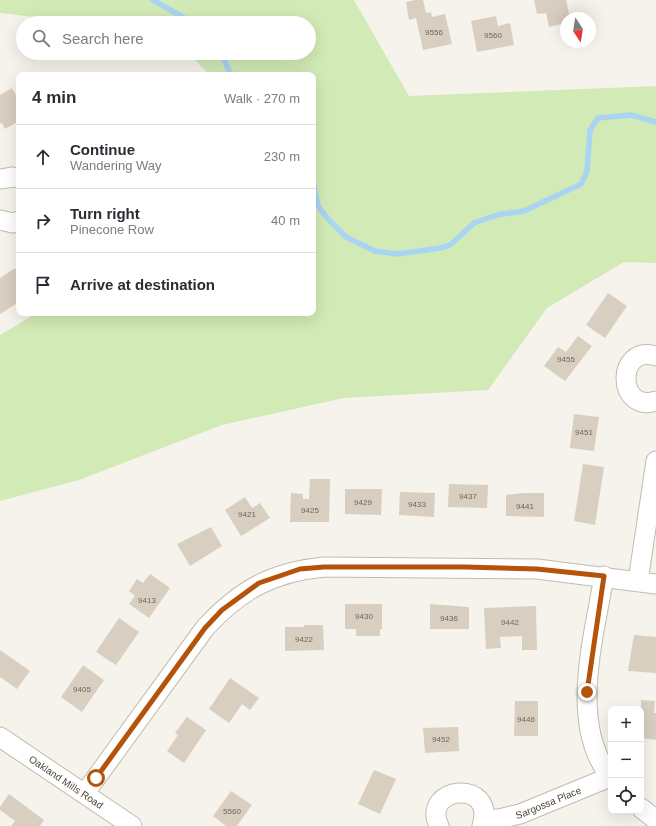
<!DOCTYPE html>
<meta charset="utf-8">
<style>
:root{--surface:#fff;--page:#f7f7f7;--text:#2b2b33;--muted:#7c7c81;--line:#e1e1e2}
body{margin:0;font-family:Arial,sans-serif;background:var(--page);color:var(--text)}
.controls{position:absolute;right:12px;bottom:12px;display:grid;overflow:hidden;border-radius:8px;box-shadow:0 4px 16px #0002}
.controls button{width:36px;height:36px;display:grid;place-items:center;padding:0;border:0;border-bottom:1px solid var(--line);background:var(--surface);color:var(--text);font:20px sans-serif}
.compass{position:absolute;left:560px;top:12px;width:36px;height:36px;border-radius:50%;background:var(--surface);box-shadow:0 4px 16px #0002;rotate:168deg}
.stop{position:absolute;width:12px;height:12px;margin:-9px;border:3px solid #b45309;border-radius:50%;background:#fff}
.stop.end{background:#b45309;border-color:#fff;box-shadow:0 1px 4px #0008}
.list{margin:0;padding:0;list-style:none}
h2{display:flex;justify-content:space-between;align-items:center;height:52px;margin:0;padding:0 16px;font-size:17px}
h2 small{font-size:13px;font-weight:400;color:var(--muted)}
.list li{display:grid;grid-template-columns:26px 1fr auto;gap:12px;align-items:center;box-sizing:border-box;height:64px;padding:0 16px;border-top:1px solid var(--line)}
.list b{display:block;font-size:15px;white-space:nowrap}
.list p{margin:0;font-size:13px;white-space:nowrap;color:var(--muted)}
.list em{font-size:13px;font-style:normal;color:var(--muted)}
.icon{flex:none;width:22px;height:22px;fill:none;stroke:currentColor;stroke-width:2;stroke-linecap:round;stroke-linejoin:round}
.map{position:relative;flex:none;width:656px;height:826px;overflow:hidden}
.search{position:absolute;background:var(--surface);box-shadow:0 4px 16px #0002;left:16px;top:16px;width:300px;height:44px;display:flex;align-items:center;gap:10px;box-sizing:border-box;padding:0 14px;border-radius:22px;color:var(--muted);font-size:15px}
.panel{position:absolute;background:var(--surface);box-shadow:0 4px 16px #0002;left:16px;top:72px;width:300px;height:244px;border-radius:8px}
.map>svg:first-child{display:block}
.green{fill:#d2eab5}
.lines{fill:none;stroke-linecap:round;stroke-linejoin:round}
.stream{stroke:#a9d4f2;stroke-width:5.5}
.building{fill:#d8cfc1}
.minor-casing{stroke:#c2bbae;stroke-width:21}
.minor{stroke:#fff;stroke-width:19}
.route{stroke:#b45309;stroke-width:5}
.labels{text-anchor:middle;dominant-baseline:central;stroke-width:3;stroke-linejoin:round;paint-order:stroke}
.number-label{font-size:8px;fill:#6e675b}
.street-label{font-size:10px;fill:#4b4439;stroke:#fff}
</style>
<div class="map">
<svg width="656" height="826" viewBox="0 0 656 826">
<rect width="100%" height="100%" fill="#f6f3ec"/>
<path class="green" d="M0,0H354L409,96L656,86V263L624,262L547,308L488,390L344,398L222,425L79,480L0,501V335L37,313H313V75H210L188,53H309V23H87L0,13Z"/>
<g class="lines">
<path class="stream" d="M153,0L193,23
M221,53L230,73L234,75
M313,181L318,206L328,219L346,237L375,251L398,254L440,248L450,245L474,223L497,215L524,211L581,184L587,171L590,130L598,118L631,115L656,122"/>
</g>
<path class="building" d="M415,0H423L426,13L431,12L432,17L445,14L452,44L423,50L416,18L409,20L406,2Z
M534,0H566L570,18H566V23L549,27L546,13L537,14Z
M496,16L498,26L510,23L514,45L477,52L471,21Z
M12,88L19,101V121L5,129L2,123L0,124V95Z
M15,268L19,276V302L0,314V278Z
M608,293L627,306L605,338L586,325Z
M578,336L592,346L565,381L544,366L558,347L566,352Z
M574,414L599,417L594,451L570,448Z
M583,464L604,467L595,525L574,521Z
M310,479H330L329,522H290L291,493L303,494V499H309Z
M449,484L488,485L487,508L448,507Z
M345,489H382L381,515L345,514Z
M400,492L435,493L434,517L399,515Z
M524,493H544V517L506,516V495Z
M245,497L252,508L260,503L270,518L241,536L225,510Z
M211,527L222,546L190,566L177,544Z
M150,574L170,588L149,618L129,604L135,596L129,591L137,579L143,583Z
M345,604H382V629H380V636H356V629H345Z
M430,604L469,607V629H430Z
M536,606L537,650H522V636L500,637L501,648L486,649L484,608Z
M119,618L139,632L116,665L96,652Z
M304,625H323L324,650L285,651V627H304Z
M634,635L656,637V673L628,671Z
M0,650L30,671L17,689L0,677Z
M83,665L104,680L82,712L61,697Z
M230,678L259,698L250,710L242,704L229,723L209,709Z
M641,700L655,701L654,713H656V740L641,738Z
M515,701H538V736H514Z
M187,717L206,730L184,763L167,751L178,735L175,733Z
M458,727L459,751L425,753L423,728Z
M374,770L396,779L380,814L358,804Z
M231,791L252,805L237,826H226L213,816Z
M9,794L44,820L40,826H11L15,821L0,810V807Z"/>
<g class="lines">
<g class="minor-casing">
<g id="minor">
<path d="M0,179L13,177L19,178"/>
<path d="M0,220L13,223L19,221"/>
<path d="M656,356C615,344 617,414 656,401"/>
<path d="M604,576C594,638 568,724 611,778"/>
<path d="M638,581L656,461"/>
<path id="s1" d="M0,737L132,826"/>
<path d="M85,793L205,628C240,590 272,572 324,567L537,569L656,584"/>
<path d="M641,808L656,820"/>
<path id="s2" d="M484,819H499L520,814L610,777"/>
<path d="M439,826C420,786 497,778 482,826"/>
</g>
</g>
<use href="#minor" class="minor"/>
</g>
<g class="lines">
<path class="route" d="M96,778L205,628L222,610L259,583L300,569L324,567H465L537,569L604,576L587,692"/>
</g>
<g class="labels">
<g class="number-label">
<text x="434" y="32">9556</text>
<text x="493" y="35">9560</text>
<text x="566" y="359">9455</text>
<text x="584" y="432">9451</text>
<text x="468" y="496">9437</text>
<text x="363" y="502">9429</text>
<text x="417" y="504">9433</text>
<text x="525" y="506">9441</text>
<text x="310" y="510">9425</text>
<text x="247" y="514">9421</text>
<text x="147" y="600">9413</text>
<text x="364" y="616">9430</text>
<text x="449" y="618">9436</text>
<text x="510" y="622">9442</text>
<text x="304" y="639">9422</text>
<text x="82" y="689">9405</text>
<text x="526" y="719">9446</text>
<text x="441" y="739">9452</text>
<text x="232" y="811">5560</text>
</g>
<g class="street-label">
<text stroke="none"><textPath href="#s1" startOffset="80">Oakland Mills Road</textPath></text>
<text stroke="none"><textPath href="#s2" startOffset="67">Sargossa Place</textPath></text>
</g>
</g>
</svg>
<div class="controls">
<button>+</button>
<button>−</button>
<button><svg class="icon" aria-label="locate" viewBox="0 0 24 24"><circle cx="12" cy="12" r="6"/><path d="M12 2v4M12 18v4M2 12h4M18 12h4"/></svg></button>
</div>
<svg class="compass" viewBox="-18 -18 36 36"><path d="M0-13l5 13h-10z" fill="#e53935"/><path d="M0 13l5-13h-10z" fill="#7c7c81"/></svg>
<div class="stop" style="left:96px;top:778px"></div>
<div class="stop end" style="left:587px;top:692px"></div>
<div class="search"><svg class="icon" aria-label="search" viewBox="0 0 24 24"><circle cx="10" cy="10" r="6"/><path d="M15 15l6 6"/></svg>Search here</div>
<section class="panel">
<h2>4 min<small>Walk · 270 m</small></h2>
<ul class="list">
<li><svg class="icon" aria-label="ahead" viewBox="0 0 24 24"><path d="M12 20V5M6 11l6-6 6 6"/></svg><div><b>Continue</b><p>Wandering Way</p></div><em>230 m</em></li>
<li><svg class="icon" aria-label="right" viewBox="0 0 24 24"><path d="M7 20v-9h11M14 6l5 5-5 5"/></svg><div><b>Turn right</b><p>Pinecone Row</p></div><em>40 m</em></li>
<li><svg class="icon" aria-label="arrive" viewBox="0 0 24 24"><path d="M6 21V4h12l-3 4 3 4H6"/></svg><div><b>Arrive at destination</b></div></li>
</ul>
</section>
</div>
